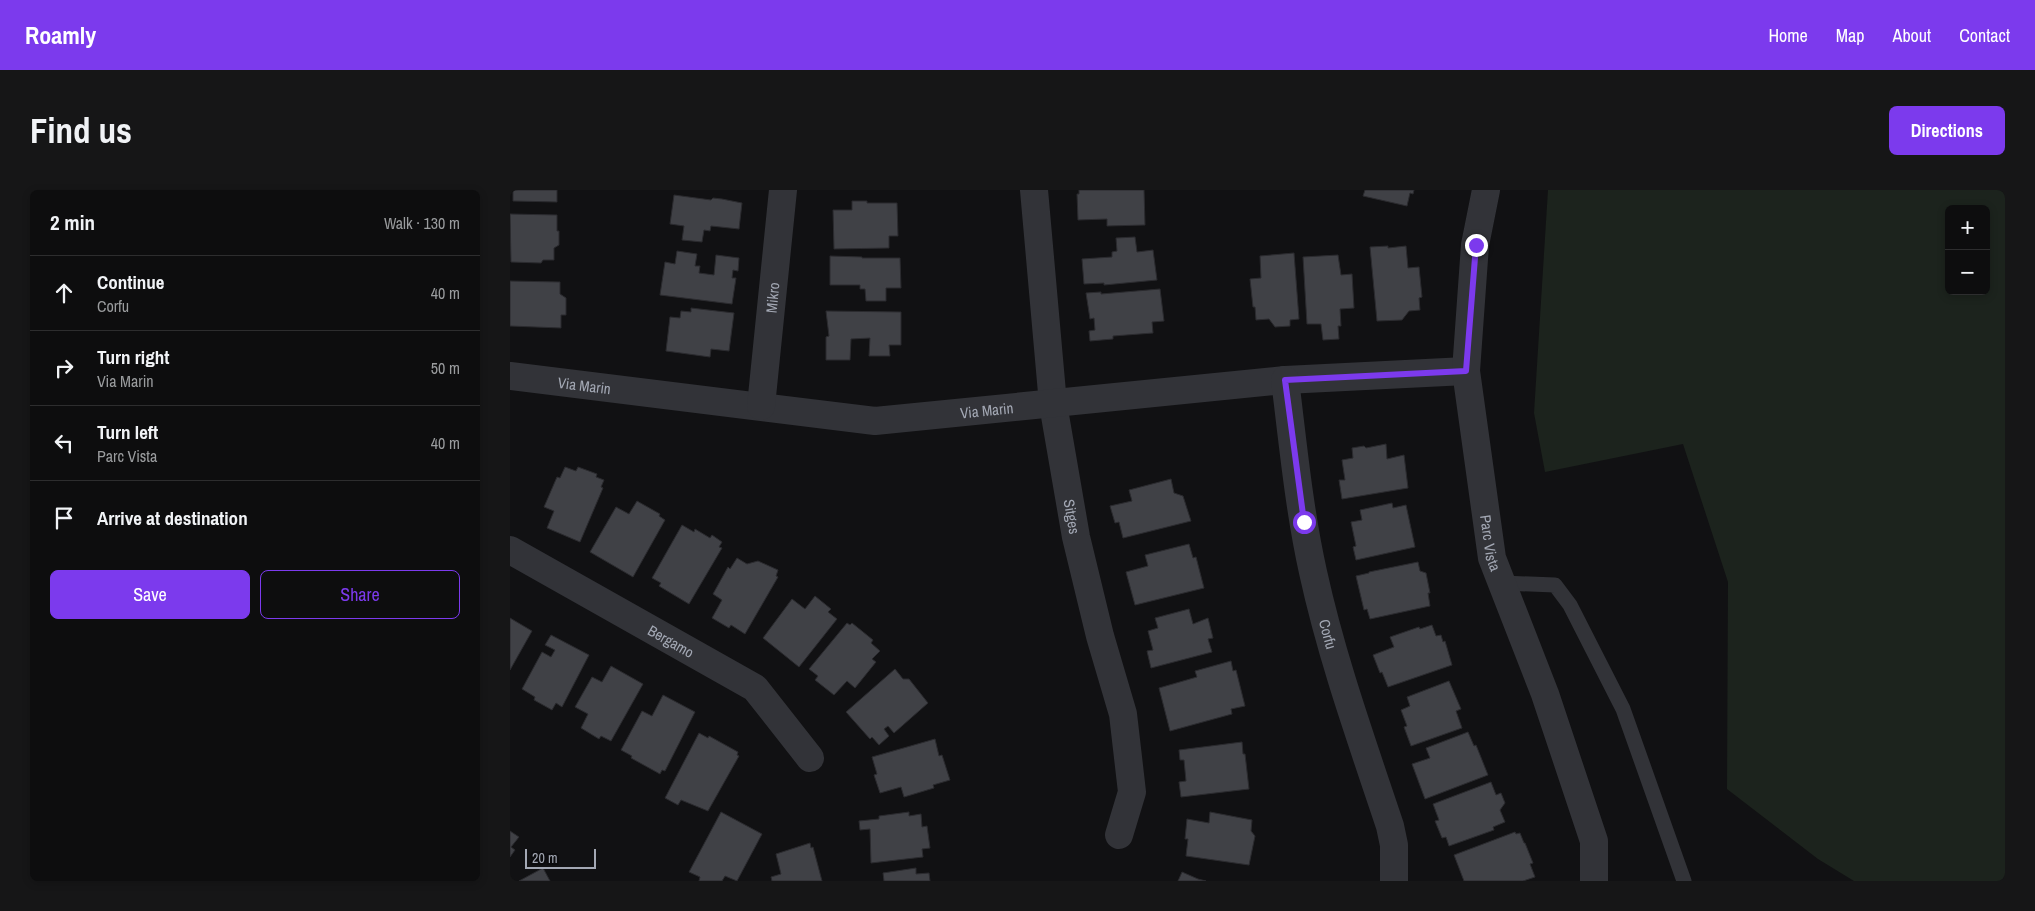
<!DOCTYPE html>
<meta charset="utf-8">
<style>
:root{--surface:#0d0d0e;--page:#161617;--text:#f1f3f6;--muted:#9a9c9e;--line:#2d2d2e;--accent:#7c3aed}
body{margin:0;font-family:"Archivo Narrow",sans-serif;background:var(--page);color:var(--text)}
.controls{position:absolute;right:15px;top:15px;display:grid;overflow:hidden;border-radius:8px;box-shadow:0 2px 8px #0003}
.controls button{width:45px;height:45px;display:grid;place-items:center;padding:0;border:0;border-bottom:1px solid var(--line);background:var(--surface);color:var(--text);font:25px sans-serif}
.scale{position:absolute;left:15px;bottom:12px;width:71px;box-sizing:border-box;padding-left:5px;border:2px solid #a3a8b4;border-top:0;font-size:14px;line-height:18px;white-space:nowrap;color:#a3a8b4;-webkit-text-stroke:4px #0c0c0e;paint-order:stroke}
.stop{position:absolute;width:15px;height:15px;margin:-11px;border:4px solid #7c3aed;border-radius:50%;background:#fff}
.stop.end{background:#7c3aed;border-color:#fff;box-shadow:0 1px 5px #0008}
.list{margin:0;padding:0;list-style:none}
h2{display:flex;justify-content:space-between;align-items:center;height:65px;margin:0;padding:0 20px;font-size:21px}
h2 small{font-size:16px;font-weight:400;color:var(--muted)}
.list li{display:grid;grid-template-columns:32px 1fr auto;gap:15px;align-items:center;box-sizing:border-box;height:75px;padding:0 20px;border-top:1px solid var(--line)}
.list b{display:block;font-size:19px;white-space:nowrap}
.list p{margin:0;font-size:16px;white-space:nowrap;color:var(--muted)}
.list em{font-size:16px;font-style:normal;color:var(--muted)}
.actions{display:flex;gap:10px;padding:15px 20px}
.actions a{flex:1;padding:11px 0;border:1px solid var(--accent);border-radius:8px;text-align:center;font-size:18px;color:var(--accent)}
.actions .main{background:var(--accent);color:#fff}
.icon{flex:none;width:28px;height:28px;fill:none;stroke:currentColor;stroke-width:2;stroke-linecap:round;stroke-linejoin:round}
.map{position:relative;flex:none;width:1495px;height:691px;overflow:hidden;border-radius:8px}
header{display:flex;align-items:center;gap:30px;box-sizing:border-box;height:70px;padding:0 25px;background:var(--accent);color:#fff}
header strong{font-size:24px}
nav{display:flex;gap:28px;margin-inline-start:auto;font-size:18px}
.intro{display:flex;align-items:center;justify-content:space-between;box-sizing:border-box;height:120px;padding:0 30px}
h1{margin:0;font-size:35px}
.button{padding:12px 22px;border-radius:8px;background:var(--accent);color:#fff;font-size:18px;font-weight:700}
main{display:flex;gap:30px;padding:0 30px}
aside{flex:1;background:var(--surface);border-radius:8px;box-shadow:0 2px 8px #0003}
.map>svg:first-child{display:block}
.green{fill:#1c231d;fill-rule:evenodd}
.building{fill:#404146;stroke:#2b2b2f}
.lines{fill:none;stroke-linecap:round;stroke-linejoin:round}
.service{stroke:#323338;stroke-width:15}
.minor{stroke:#323338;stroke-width:28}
.tertiary{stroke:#323338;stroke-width:28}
.route{stroke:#7c3aed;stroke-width:6}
.labels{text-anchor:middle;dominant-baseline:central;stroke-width:4;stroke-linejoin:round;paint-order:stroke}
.street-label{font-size:15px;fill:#a3a8b4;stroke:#0c0c0e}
</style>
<header>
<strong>Roamly</strong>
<nav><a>Home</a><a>Map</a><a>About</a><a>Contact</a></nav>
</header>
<div class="intro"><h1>Find us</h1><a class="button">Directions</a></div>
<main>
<aside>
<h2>2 min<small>Walk · 130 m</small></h2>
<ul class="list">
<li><svg class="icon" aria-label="ahead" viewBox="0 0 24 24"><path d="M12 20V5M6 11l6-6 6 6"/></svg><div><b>Continue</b><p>Corfu</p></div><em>40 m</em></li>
<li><svg class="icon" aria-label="right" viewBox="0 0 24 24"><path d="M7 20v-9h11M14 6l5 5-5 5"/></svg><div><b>Turn right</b><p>Via Marin</p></div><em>50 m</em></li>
<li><svg class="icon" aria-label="left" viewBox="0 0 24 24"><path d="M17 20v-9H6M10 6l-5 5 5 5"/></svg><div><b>Turn left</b><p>Parc Vista</p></div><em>40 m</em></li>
<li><svg class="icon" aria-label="arrive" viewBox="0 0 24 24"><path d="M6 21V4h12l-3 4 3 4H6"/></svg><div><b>Arrive at destination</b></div></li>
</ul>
<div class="actions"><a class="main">Save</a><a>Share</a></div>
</aside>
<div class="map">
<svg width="1495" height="691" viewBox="0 0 1495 691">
<rect width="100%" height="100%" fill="#111113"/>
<path class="green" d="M1038,0H1495V691H1344L1308,669L1217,599L1218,392L1173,254L1035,282L1024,223ZM1439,19H1476V101H1439Z"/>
<path class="building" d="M0,0H47V12L3,11V1Z
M569,0H634L635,35L597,36V29L568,30L567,4H569Z
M855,0H904L903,4L900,3L897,16L853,6Z
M164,5L201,10L203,8L212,9L232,13L229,39L201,36L200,41L194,40L192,52L172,50L174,36L160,34Z
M342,11H357V13H387L388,46H379V58L324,59L323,20H342Z
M0,24L47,25V41H49V55L44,58V70H33L31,73L1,72Z
M625,47L627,62L643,60L647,90L594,95V93L574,94L572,69L602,67V62L607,61L606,48Z
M878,56V58L896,56L898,78L909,77L912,107L909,108L910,120L899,121L892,130L867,131L860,57Z
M167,61L187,64L185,76H190L189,83L204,85L206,65L229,68L228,81L223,80L222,88H226L222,114L150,105L155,72L165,74Z
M784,63L789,129L780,130V136L765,137L759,129L746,130L745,117H743L740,89L751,88L750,66Z
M828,65L831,85L842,84L844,118L830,119L831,136H828L829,149L813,150L811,134H797L793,67Z
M320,66L352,67V68H390L391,98H376V111H356L355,99H350V95H320Z
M0,91L50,92V104L56,108V125H51V138L0,136Z
M650,99L654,131L642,132L643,143L603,146V149L580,151L579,141L585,140L584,128L580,129L576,103L591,102V104Z
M181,118L224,123L219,161L201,159L200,167L156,161L160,127L170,128L171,121L181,122Z
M316,121L391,122V155H379L380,166H359L360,148L341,149L340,170H316V147L319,146Z
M876,254L877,269L894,265L898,298L832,309L829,290H835L832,270L843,268L842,258L854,256L856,258Z
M55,277L66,281L68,277L87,284L86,287L94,290L91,297L93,298L70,352L37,338L44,321L34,317L47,287L50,288Z
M661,289L664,303L673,306L681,331L613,348L609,332L605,333L600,316L622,311L619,300Z
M127,311L150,324L149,326L155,330L123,387L80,362L106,317L119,324Z
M882,313L883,318L896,315L905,357L846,370L843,357L846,356L841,332L852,330L850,320Z
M172,335L184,342L185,339L200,348L202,345L212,352L209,357L212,358L179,414L149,396L151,393L142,388Z
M679,354L683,368L686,367L694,398L625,415L616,382L638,376L635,365Z
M227,368L237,374L248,371L268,380L266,386L268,387L235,444L221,435L219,438L202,428L212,410L203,404L218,377L220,379Z
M908,372L910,381L916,383L920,403H918L920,416L860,429L857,419L854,420L846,386L859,383V382Z
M305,406L321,419L318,422L327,429L289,477L253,448L282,409L295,419Z
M679,419L683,434L698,428L703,448L698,449L702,462L641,478L637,461L643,460L638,441L648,438L645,428Z
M0,428L22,441L0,480Z
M337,433L340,435L342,433L363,450L361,453L370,461L362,469L366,472L345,498L337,491L324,505L305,490L308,486L299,479Z
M922,435L926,446L931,445L933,452L935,451L942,475L878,497L872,482L870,483L863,465L884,457L880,447L909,437L910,439Z
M41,445L79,465L52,517L46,513L42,520L24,510L25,507L12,499L32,462L41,467L45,460L35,455Z
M721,471L723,481L726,480L735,516L721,519L722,524L660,541L649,498L687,487L685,481Z
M101,476L133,494L101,551L91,546L89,549L71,538L78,524L65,517L82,487L92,492Z
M385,479L393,489H399L418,513L384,543L378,536L374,539L379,546L369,555L362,547L360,549L336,522Z
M939,491L951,519L946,521L952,538L901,556L894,537L897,536L891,520L900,516L897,507Z
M153,505L185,522L155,581L152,580L150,584L121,568L122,566L111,560L132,521L142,526Z
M958,542L964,556L966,555L978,585L915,609L902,574L920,568L916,558Z
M189,543L198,548L199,546L228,562L227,565L229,566L198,621L171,610L168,615L155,608Z
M425,549L429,566L432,565L440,590L423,595L424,598L394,607L391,597L370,603L364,585L367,584L362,567Z
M732,552L733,564H735L739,599L671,607L669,592L676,591L674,570H670L669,560Z
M981,592L986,605L991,603L995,613L990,620L995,632L983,637L984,640L939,656L936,647L932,648L925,631L929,630L923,614Z
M211,622L252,644L227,691L215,686L212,691H189L190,687L179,682Z
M399,622V626L411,624L412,637L417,636L420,658L412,659L413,667L361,673L360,639L350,640L349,631L369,629V626Z
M700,622L742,630L741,641L745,646L739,675L676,666L678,649H675L677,629L699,633Z
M0,641L9,647L1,657L5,660L0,667Z
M1005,642L1006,644L1010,643L1014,653H1015L1023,673L1020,674L1025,687L1013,691H954L944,665Z
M300,653L301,658L303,657L312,691H262L261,687L271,684L266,664Z
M33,678L40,691H9Z
M406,678V684L419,683L420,691H374L373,683Z
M672,682L688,689L696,691H668Z"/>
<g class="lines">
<path class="service" d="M992,393L1045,395L1060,415L1113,519L1174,691"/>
<g class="minor">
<path id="s1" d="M524,0L543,214L566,347L590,446L613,524L622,602L609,645"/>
<path id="s2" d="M0,186L365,231L775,190L956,181"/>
<path id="s3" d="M775,190C783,254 789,319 803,382C822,469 852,552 880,636L884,655V691"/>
<path id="s4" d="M251,216L273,0"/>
<path id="s5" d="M0,360L245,498L300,568"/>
</g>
<path class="tertiary" id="s6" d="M976,0L965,55L956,181L982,368L1035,504L1084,651V691"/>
</g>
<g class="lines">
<path class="route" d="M794,332L775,190L956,181L966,55"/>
</g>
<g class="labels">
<g class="street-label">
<text stroke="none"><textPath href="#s4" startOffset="109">Mikro</textPath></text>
<text stroke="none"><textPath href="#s2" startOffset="75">Via Marin</textPath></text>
<text stroke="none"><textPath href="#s2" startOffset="480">Via Marin</textPath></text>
<text stroke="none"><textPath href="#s1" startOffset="329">Sitges</textPath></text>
<text stroke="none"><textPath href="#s6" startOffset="356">Parc Vista</textPath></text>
<text stroke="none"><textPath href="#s3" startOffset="258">Corfu</textPath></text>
<text stroke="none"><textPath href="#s5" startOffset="185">Bergamo</textPath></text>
</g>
</g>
</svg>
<div class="controls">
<button>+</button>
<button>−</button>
</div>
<div class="scale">20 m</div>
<div class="stop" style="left:794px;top:332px"></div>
<div class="stop end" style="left:966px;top:55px"></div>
</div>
</main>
